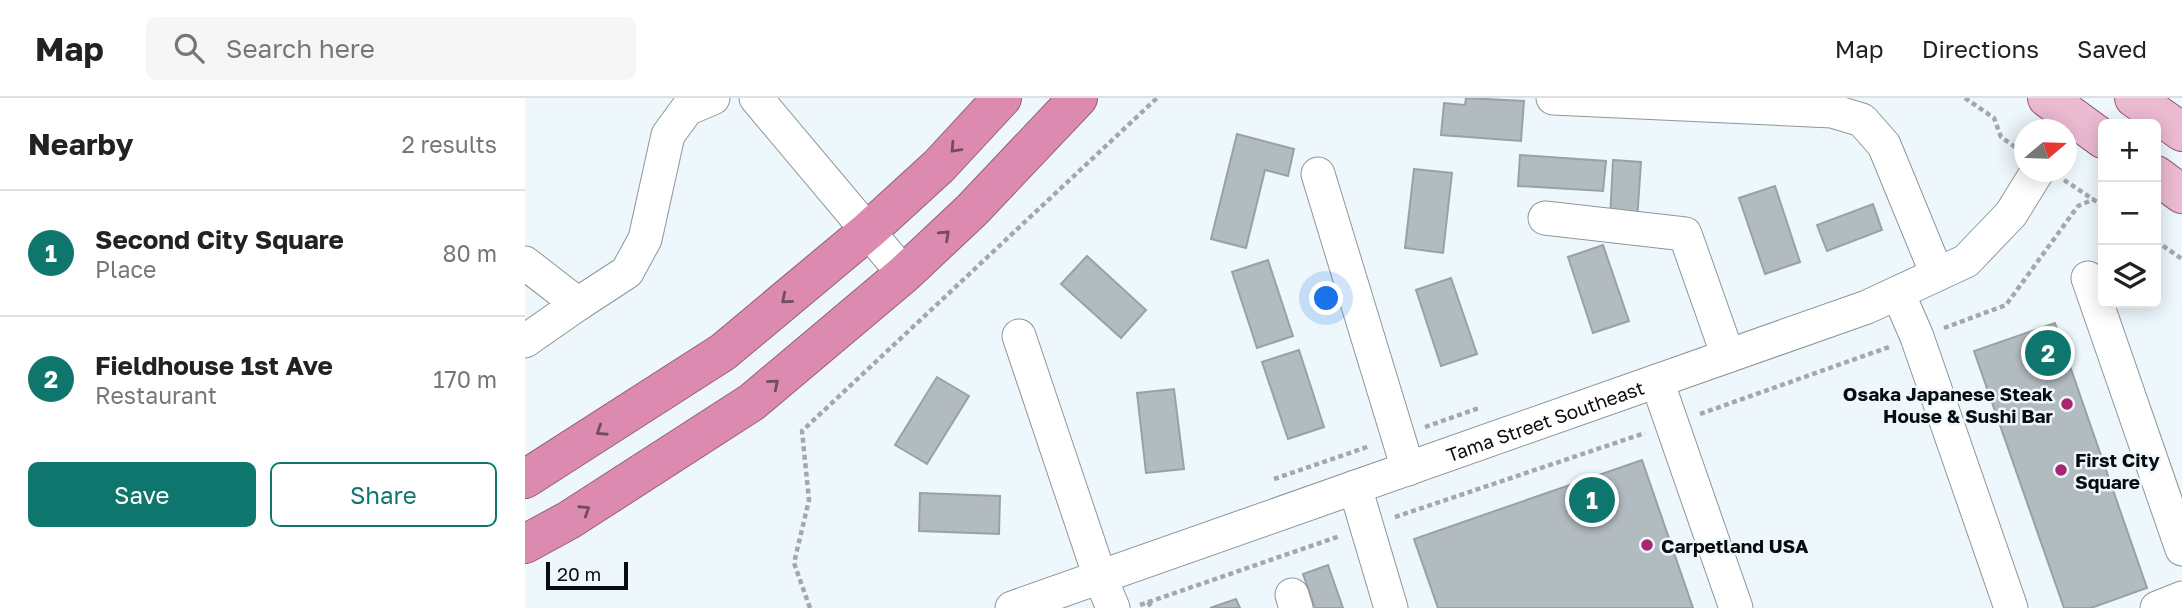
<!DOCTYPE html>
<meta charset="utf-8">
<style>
:root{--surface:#fff;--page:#f6f6f6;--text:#222;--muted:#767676;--line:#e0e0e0;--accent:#0f766e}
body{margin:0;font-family:"Golos Text",sans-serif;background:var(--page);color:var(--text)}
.controls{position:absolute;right:21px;top:21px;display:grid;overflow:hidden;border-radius:10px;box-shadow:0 4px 18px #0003}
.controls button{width:63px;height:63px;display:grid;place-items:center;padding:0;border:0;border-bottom:2px solid var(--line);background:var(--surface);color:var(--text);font:35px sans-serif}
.compass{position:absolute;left:1489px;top:21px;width:63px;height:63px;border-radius:50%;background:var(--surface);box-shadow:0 4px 18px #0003;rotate:71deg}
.scale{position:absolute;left:21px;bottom:18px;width:82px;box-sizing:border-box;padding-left:7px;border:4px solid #0a0d0f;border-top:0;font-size:19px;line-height:24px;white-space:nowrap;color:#0a0d0f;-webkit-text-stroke:5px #eef8fc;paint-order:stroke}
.you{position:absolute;left:802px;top:201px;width:24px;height:24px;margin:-18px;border:5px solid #fff;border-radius:50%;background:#1a73e8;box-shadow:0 0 0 10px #1a73e833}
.badge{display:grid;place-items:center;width:46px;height:46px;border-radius:50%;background:var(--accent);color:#fff;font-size:23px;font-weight:700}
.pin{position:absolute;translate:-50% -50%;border:4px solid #fff;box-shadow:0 2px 7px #0006}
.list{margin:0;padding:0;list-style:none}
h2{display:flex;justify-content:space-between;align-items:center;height:91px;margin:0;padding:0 28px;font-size:30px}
h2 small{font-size:23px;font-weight:400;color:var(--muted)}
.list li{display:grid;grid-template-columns:46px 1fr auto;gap:21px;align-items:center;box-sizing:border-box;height:126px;padding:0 28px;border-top:2px solid var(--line)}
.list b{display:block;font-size:26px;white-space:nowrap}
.list p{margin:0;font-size:23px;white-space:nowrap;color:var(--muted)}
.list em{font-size:23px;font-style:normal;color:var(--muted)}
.actions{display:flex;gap:14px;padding:21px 28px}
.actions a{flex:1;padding:16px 0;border:2px solid var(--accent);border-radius:10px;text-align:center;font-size:24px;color:var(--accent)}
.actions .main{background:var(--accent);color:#fff}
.icon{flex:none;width:38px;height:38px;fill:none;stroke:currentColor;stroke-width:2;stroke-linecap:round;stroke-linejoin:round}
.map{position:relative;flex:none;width:1657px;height:510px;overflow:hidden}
header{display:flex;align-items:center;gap:42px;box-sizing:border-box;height:98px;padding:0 35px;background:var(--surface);border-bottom:2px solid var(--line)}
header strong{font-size:33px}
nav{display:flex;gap:38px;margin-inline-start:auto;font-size:24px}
.search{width:490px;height:63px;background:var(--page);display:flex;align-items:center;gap:18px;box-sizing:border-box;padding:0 24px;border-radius:10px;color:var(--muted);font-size:26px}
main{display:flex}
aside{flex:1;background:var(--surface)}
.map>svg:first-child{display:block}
.building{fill:#b2bbbf;stroke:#98a2a5;stroke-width:2}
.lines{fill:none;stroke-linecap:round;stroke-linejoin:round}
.minor-casing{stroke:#8d9699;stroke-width:35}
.major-casing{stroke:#935e78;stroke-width:40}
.highway-casing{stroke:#935e78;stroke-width:40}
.path{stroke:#a1a9ac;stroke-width:4.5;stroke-dasharray:5 3.5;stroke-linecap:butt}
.minor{stroke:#fff;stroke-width:33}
.major{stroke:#ebb9d0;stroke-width:38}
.highway{stroke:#dd8ab0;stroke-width:38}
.oneway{stroke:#744c60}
.poi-dot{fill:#a9256f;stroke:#eef8fc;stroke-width:2.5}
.labels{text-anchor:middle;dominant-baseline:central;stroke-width:5;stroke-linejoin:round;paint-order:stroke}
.poi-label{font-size:19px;font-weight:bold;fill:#0a0d0f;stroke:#eef8fc;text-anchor:start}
.street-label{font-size:19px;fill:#0a0d0f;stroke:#eef8fc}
</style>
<header>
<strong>Map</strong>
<div class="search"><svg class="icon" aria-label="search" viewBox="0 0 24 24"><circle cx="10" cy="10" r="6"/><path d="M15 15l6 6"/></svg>Search here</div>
<nav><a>Map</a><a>Directions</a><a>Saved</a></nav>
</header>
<main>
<aside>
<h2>Nearby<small>2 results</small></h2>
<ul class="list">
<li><span class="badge">1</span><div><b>Second City Square</b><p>Place</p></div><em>80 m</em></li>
<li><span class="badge">2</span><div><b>Fieldhouse 1st Ave</b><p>Restaurant</p></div><em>170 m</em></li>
</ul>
<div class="actions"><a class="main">Save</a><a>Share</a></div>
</aside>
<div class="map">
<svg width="1657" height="510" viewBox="0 0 1657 510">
<rect width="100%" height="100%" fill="#eef8fc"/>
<path class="building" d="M941,0L999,3L996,43L916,37L919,5L940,7Z
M712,36L769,51L763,78L740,72L721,150L686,141Z
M995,57L1081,63L1078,93L993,88Z
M1088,62L1116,64L1112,123L1085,122Z
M889,71L927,75L918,155L880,150Z
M1250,88L1275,164L1240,176L1214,100Z
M1348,106L1357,132L1302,153L1292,127Z
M1078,147L1104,223L1068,235L1043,159Z
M562,158L621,212L596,240L536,186Z
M743,162L768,238L732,250L707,174Z
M926,180L952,256L916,268L891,192Z
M1530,225L1622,490L1566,510H1539L1449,253Z
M774,252L799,329L763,341L737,264Z
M412,279L444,298L402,366L370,347Z
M649,291L659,371L621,375L612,295Z
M1117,362L1168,510H913L889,441Z
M395,395L475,398L474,436L394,433Z
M803,467L818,510H790L778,476Z
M711,501L715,510H685Z"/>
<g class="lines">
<g class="minor-casing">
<g id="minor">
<path d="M231,0L379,176"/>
<path d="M1028,0L1307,13L1337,22L1359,47L1412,176"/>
<path d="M793,76L883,371"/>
<path d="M1020,120L1160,136L1203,258"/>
<path d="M0,165L53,206L102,174L120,141L143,37L162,11L188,0"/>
<path d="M1563,180L1657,451"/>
<path d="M1373,195L1392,239L1486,510"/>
<path d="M494,238L575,479L588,510"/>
<path d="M0,243L53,206"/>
<path d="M1132,283L1211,510"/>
<path d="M830,389L866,510"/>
<path d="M767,497L771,510"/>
<path id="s1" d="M487,510L1342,209L1441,163L1486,116L1512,74"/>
<path d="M1632,510L1657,500"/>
</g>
</g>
<g class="major-casing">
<path id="major" d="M1522,0L1578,41
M1609,0L1657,34
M1631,77L1657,96"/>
</g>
<g class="highway-casing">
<path id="highway" d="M0,381L198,254L344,132L414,68L477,0
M0,446L44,422L227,304L379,176L447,112L553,0"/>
</g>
<path class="path" d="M1440,0L1469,20L1476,39L1493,51
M1539,82L1578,108
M1631,143L1657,161
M1419,230L1481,207L1553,108L1569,101
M1175,316L1364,249
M900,329L954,310
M749,381L845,348
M870,419L1120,335
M623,504L627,510
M615,507L815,438
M285,510L269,465L284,402L277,333L632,0"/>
<use href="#minor" class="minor"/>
<use href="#major" class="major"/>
<use href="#highway" class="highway"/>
</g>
<defs><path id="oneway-chevron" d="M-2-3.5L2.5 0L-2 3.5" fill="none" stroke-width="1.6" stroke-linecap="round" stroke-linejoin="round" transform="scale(1.75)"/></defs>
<g class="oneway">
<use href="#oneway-chevron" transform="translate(430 50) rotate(133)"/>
<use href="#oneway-chevron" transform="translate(420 137) rotate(-43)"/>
<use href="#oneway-chevron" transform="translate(261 201) rotate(140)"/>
<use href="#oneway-chevron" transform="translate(249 286) rotate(-40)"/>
<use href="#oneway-chevron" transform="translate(76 333) rotate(147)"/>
<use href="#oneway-chevron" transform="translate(60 412) rotate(-33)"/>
</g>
<g class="poi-dot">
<circle cx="1542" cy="306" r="7"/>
<circle cx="1536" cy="372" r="7"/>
<circle cx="1122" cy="447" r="7"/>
</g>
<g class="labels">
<g class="poi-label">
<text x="1528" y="295" text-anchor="end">Osaka Japanese Steak<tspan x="1528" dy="22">House &amp; Sushi Bar</tspan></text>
<text x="1550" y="361">First City<tspan x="1550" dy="22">Square</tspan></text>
<text x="1136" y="447">Carpetland USA</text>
</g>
<g class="street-label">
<text stroke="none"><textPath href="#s1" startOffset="565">Tama Street Southeast</textPath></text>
</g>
</g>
</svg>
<div class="controls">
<button>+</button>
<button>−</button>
<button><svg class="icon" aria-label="layers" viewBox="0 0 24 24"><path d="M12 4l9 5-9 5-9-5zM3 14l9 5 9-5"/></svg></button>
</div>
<svg class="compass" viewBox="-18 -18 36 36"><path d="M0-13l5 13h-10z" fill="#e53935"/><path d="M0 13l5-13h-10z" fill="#767676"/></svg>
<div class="scale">20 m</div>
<div class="you"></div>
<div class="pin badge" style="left:1067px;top:402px">1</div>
<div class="pin badge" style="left:1523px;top:255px">2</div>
</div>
</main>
